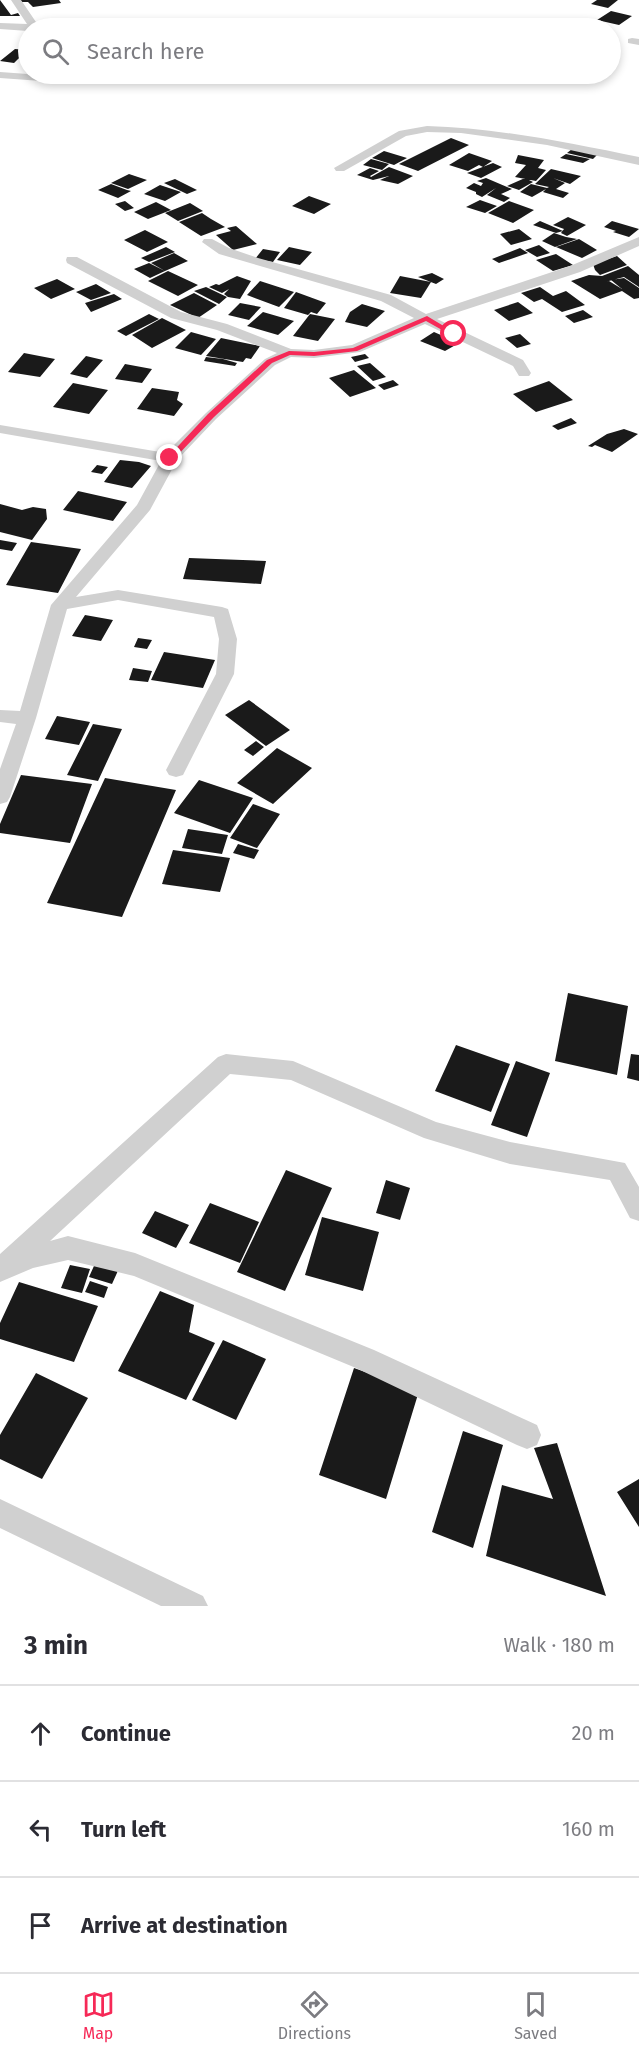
<!DOCTYPE html>
<meta charset="utf-8">
<style>
:root{--surface:#fff;--page:#f7f7f7;--text:#2b2b33;--muted:#7c7c81;--line:#e1e1e2;--accent:#f62957}
body{margin:0;font-family:"Fira Sans",sans-serif;background:var(--page);color:var(--text)}
.stop{position:absolute;width:18px;height:18px;margin:-14px;border:4px solid #f62957;border-radius:50%;background:#fff}
.stop.end{background:#f62957;border-color:#fff;box-shadow:0 2px 6px #0008}
.list{margin:0;padding:0;list-style:none}
h2{display:flex;justify-content:space-between;align-items:center;height:78px;margin:0;padding:0 24px;font-size:26px}
h2 small{font-size:20px;font-weight:400;color:var(--muted)}
.list li{display:grid;grid-template-columns:39px 1fr auto;gap:18px;align-items:center;box-sizing:border-box;height:96px;padding:0 24px;border-top:2px solid var(--line)}
.list b{display:block;font-size:22px;white-space:nowrap}
.list em{font-size:20px;font-style:normal;color:var(--muted)}
.icon{flex:none;width:33px;height:33px;fill:none;stroke:currentColor;stroke-width:2;stroke-linecap:round;stroke-linejoin:round}
.map{position:relative;flex:none;width:639px;height:1606px;overflow:hidden}
.search{position:absolute;background:var(--surface);box-shadow:0 3px 9px #0003;left:18px;right:18px;top:18px;height:66px;display:flex;align-items:center;gap:15px;box-sizing:border-box;padding:0 21px;border-radius:33px;color:var(--muted);font-size:22px}
.sheet{height:366px;background:var(--surface)}
nav{display:flex;justify-content:space-around;align-items:center;box-sizing:border-box;height:84px;border-top:2px solid var(--line);background:var(--surface);font-size:16px;color:var(--muted)}
nav a{display:grid;justify-items:center;gap:3px}
nav .on{color:var(--accent)}
.map>svg:first-child{display:block}
.building{fill:#1a1a1a}
.lines{fill:none;stroke-linecap:round;stroke-linejoin:round}
.minor{fill:#d0d0d0;fill-rule:evenodd}
.route{fill:#f62957}
</style>
<div class="map">
<svg width="639" height="1606" viewBox="0 0 639 1606">
<rect width="100%" height="100%" fill="#fff"/>
<path class="building" d="M0,0L11,15L18,13L20,16H0Z
M20,0H59L61,3L33,7L28,2H22Z
M597,0H618L608,8L591,4Z
M611,11L632,16L619,25L597,20Z
M15,49L27,50L14,63L0,61Z
M451,138L469,145L418,171L399,164Z
M572,149L597,155L593,159L567,153Z
M384,151L407,158L394,165L372,158Z
M469,153L492,161L483,167L479,165L468,171L449,165Z
M566,154L590,159L583,163L560,158Z
M518,155L544,160L538,168L546,170L536,181L515,177L526,165L515,163Z
M371,159L389,164L382,170L363,165Z
M493,163L502,167L481,178L467,173Z
M389,167L413,176L398,184L380,180L389,176L373,180L357,175L370,168L379,171L370,176L371,177Z
M551,169L581,176L570,184L553,178L565,183L556,189L569,193L563,198L543,192L546,189L532,197L520,192L531,184L547,188L549,187L535,184Z
M129,174L147,180L128,189L111,183Z
M486,178L512,189L501,194L510,198L504,202L487,195L496,188L482,197L476,194V192L466,188L474,183L481,186L483,183L477,181Z
M525,178L533,182L519,190L507,186Z
M175,179L197,190L187,194L164,183Z
M111,184L127,190L131,191L118,198L98,190Z
M160,185L181,192L165,201L144,194Z
M309,196L331,204L314,214L292,206Z
M480,200L497,206L485,213L466,207Z
M125,201L134,208L125,211L115,204Z
M509,201L534,210L513,223L488,213Z
M156,202L171,210L148,219L134,212Z
M190,203L203,211L178,221L165,213Z
M202,213L211,219L225,227L201,236L179,222Z
M568,217L586,225L567,236L561,233L564,229L553,225Z
M540,221L547,224L563,231L556,233L533,225Z
M612,221L639,229L629,237L613,232L616,231L604,227Z
M236,226L257,244L233,250L216,235L231,231L227,228Z
M519,229L532,239L511,245L500,234Z
M145,230L168,242L147,252L124,240Z
M554,233L566,237L577,239L555,247L542,241Z
M579,239L597,250L582,258L556,247Z
M539,245L550,253L537,257L525,250Z
M166,247L175,252L149,262L141,258Z
M289,247L312,252L300,265L277,260Z
M520,248L528,253L499,263L492,259Z
M263,249L280,252L273,262L255,259Z
M174,253L188,261L165,271L151,263Z
M556,254L573,265L553,271L536,260Z
M617,256L627,265L600,275L595,270L593,264Z
M149,263L165,271L150,278L134,269Z
M628,266L639,275V287L624,277L605,282L609,281L622,289L611,280L624,278L639,288V298L634,299L622,291L600,299L571,281L589,275L602,276Z
M168,271L198,285L178,296L148,281Z
M432,273L444,279L436,284L418,277Z
M237,276L251,281L240,299L228,297L224,294L229,289L222,293L209,287L216,284L219,285Z
M400,276L431,282L421,298L390,293Z
M57,279L75,289L51,299L34,288Z
M260,281L294,292L279,307L247,295Z
M96,284L111,293L91,300L76,292Z
M206,287L227,297L219,304L194,291Z
M540,287L553,296L566,291L585,305L562,312L542,299L534,302L521,293Z
M296,292L326,303L317,314L311,312L308,315L284,308Z
M194,293L217,305L198,318L170,305Z
M114,294L122,299L91,312L85,303Z
M518,302L533,313L509,321L494,310Z
M240,303L261,307L249,320L228,315Z
M362,304L385,311L367,327L345,322L350,312Z
M583,310L593,317L574,323L565,316Z
M263,312L294,321L278,335L247,326Z
M149,314L159,319L126,336L117,331Z
M310,314L335,319L318,341L293,336Z
M162,318L186,330L152,348L132,335Z
M191,332L216,339L201,355L175,348Z
M434,332L459,343L445,351L420,341Z
M520,334L531,344L517,348L505,338Z
M221,338L260,346L251,359L246,358L243,362L206,356Z
M24,353L55,359L40,377L8,372Z
M365,354L369,358L355,362L351,357Z
M86,356L103,360L87,378L70,374Z
M206,357L223,359L237,363L235,366L204,361Z
M370,363L386,377L373,381L357,366Z
M125,364L152,369L142,383L115,379Z
M354,370L376,388L350,397L329,378Z
M393,380L399,385L384,390L378,385Z
M549,381L573,400L536,412L513,394Z
M73,383L108,390L89,414L53,407Z
M152,388L179,392L177,400L183,404L174,416L137,409Z
M571,418L577,423L558,430L552,426Z
M624,429L638,434L612,452L595,445L592,447L588,446L607,434Z
M120,460L139,462L151,466L132,488L104,482Z
M97,465L108,467L102,474L91,472Z
M78,491L127,502L113,521L63,510Z
M0,504L22,510L33,507L46,509L47,519L32,540L0,532Z
M0,540L17,543L12,551L0,549Z
M31,542L81,549L58,593L6,585Z
M189,558L266,561L261,584L183,579Z
M85,615L113,620L101,641L72,636Z
M138,638L152,640L147,649L134,647Z
M164,652L215,660L203,688L151,680Z
M133,668L152,671L148,682L129,680Z
M249,700L290,730L266,746L225,715Z
M57,716L90,722L79,745L45,739Z
M93,724L122,729L98,781L67,775Z
M256,741L264,747L253,756L244,750Z
M277,748L312,768L273,804L237,783Z
M21,775L92,784L70,843L0,833V824Z
M105,778L176,790L122,917L47,903Z
M199,780L253,798L230,833L174,813Z
M253,804L280,814L257,848L230,838Z
M188,829L228,835L222,854L182,848Z
M238,844L259,850L254,859L233,853Z
M173,850L230,858L220,892L162,884Z
M568,993L628,1006L617,1075L555,1061Z
M456,1045L510,1064L491,1112L435,1091Z
M631,1054L639,1055V1081L627,1078Z
M516,1061L550,1073L527,1137L491,1125Z
M286,1170L332,1188L285,1291L237,1272Z
M386,1180L410,1188L400,1220L376,1213Z
M210,1203L259,1222L240,1263L189,1243Z
M155,1211L189,1225L176,1248L142,1233Z
M322,1217L379,1232L363,1291L305,1275Z
M98,1257L121,1264L112,1284L89,1277Z
M70,1265L90,1269L82,1293L61,1288Z
M90,1281L108,1287L104,1298L85,1292Z
M19,1282L98,1306L74,1362L0,1339V1323Z
M160,1291L194,1305L189,1332L215,1343L186,1400L118,1371Z
M223,1340L266,1359L236,1420L192,1400Z
M354,1368L419,1391L386,1499L319,1475Z
M36,1373L88,1398L42,1479L0,1459V1435Z
M463,1431L503,1445L473,1548L432,1532Z
M557,1443L606,1596L486,1556L502,1485L553,1499L534,1448Z
M639,1479V1527L617,1492Z"/>
<g class="lines">
<path class="minor" d="M11,0H21L38,25L44,28H28V31L0,29V23L27,24Z
M632,38L639,39V45L628,43V39Z
M0,72L83,78L88,81L83,84L0,78Z
M427,126C499,128 569,143 639,157V165L547,145L461,133L427,132L406,136L344,171H336L334,168L399,131Z
M639,237V246L580,272L437,319L523,360L531,373L529,376H519L513,366L425,324L360,352L314,358L291,357L275,365L216,419L177,460L150,510L76,597L118,590L222,607L228,609L237,639L234,674L183,775L176,777L169,775L166,770L216,674L219,639L214,617L118,600L67,609L36,718L10,797L7,802L0,804V769L16,724L0,722V710L20,711L51,605L137,505L161,461L0,433V425L166,453L206,413L265,359L277,353L217,330L171,318L67,263L66,260L67,257H77L181,312L227,324L291,349L314,350L352,345L414,318L381,301L219,254L202,242L204,239H212L229,248L258,258L391,295L426,314L570,266Z
M226,1054L293,1061L436,1122L510,1142L625,1163L639,1187V1221L630,1218L610,1180L510,1164L424,1138L291,1080L230,1074L50,1241L68,1236L135,1253L374,1350L537,1425L541,1435L537,1445L527,1449L517,1445L356,1368L134,1276L68,1260L33,1268L0,1282V1254L218,1057Z
M0,1499L203,1596L208,1606H161L0,1528Z"/>
</g>
<path class="route" d="M427,316L457,334L451,335L426,321L357,351L314,356L290,355L272,363L214,417L173,460L167,458L208,414L267,360L289,351L314,352L353,348Z"/>
</svg>
<div class="stop" style="left:454px;top:334px"></div>
<div class="stop end" style="left:170px;top:458px"></div>
<div class="search"><svg class="icon" aria-label="search" viewBox="0 0 24 24"><circle cx="10" cy="10" r="6"/><path d="M15 15l6 6"/></svg>Search here</div>
</div>
<section class="sheet">
<h2>3 min<small>Walk · 180 m</small></h2>
<ul class="list">
<li><svg class="icon" aria-label="ahead" viewBox="0 0 24 24"><path d="M12 20V5M6 11l6-6 6 6"/></svg><div><b>Continue</b></div><em>20 m</em></li>
<li><svg class="icon" aria-label="left" viewBox="0 0 24 24"><path d="M17 20v-9H6M10 6l-5 5 5 5"/></svg><div><b>Turn left</b></div><em>160 m</em></li>
<li><svg class="icon" aria-label="arrive" viewBox="0 0 24 24"><path d="M6 21V4h12l-3 4 3 4H6"/></svg><div><b>Arrive at destination</b></div></li>
</ul>
</section>
<nav>
<a class="on"><svg class="icon" aria-label="map" viewBox="0 0 24 24"><path d="M3 6l6-2 6 2 6-2v14l-6 2-6-2-6 2zM9 4v14M15 6v14"/></svg>Map</a>
<a><svg class="icon" aria-label="directions" viewBox="0 0 24 24"><path d="M12 3l9 9-9 9-9-9zM9 14v-3h6M13 9l2 2-2 2"/></svg>Directions</a>
<a><svg class="icon" aria-label="saved" viewBox="0 0 24 24"><path d="M7 4h10v16l-5-4-5 4z"/></svg>Saved</a>
</nav>
